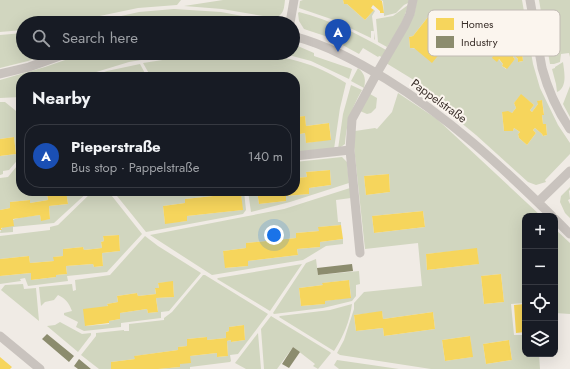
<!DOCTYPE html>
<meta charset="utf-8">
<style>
:root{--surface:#171b24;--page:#20242c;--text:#f1f3f6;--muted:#9ea1a6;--line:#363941;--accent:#8c9099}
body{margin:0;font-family:Jost,sans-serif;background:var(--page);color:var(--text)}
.controls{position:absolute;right:12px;bottom:12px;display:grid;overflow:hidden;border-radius:8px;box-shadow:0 4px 16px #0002}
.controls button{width:36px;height:36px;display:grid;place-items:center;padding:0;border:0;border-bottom:1px solid var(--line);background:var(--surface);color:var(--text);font:20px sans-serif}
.you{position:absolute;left:274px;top:235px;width:14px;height:14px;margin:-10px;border:3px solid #fff;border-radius:50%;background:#1a73e8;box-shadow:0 0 0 6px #1a73e833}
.badge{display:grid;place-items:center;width:26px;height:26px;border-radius:50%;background:var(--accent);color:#fff;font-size:13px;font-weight:700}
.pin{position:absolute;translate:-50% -33px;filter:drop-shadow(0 1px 2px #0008)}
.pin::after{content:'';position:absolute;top:21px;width:14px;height:12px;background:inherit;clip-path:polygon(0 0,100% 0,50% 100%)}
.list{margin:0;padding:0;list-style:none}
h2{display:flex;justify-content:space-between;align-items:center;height:52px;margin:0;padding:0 16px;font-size:17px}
h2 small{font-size:13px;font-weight:400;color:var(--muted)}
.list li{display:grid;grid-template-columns:26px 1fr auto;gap:12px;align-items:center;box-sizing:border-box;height:64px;margin:0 8px 8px;padding:0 8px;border:1px solid var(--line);border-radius:16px}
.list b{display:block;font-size:15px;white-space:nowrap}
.list p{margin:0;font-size:13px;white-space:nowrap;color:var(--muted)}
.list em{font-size:13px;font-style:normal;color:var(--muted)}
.icon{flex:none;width:22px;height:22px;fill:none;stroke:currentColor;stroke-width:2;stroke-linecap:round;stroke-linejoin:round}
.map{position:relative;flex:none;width:570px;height:369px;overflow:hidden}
.search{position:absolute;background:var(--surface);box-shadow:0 4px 16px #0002;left:16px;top:16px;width:284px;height:44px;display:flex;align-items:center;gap:10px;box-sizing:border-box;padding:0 14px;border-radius:22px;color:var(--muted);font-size:15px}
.panel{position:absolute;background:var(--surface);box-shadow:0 4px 16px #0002;left:16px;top:72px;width:284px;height:124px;border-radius:16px}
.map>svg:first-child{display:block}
.green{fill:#d1d6bf;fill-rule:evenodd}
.homes{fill:#f6d55c}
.industry{fill:#8c8c6e}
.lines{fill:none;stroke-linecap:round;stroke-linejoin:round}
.minor{stroke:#c9c3be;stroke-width:9}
.labels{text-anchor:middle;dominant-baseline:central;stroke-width:4;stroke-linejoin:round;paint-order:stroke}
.street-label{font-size:12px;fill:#3b302b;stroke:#fbf5ee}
.key{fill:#fbf5ee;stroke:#c1bab4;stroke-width:1}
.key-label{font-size:11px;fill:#3b302b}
</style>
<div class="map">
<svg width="570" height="369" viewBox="0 0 570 369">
<rect width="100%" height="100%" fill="#f0ebe5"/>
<path class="green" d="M0,0H181L177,5L138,8L66,23H23V30L0,32Z
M223,0H285C284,8 284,15 275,18L222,9L184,6Z
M303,0H343L344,4H347L365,20L374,10L375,11L372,16L375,40L374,39V31H371V38L331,19L299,8L300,1Z
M380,0H409L408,3L404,5L396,13L384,16L383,1Z
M417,0H522L533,64L540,88L558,125L570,143V154L545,180L546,182L536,185L528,182L476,135L449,113L418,93L422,85L386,63L414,15ZM428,17L438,25L436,28L439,30L443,26V22L448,21L449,34H446L447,44H450L452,54L446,55V53L439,48L438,50L410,48L409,37L413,36ZM500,24L510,31L509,34L511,36L515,31V28L519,27L518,40L519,51H522L523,61L519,62L518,59L514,55L513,57L515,59L506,69L502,66L503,64C497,57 492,53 482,54L481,43L489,42L491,40L489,37L492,33L494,35L499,30L497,28ZM521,95L534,105L530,110L532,112L538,104V101L542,100L544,114L542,115L543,124H546L547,135L543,136L542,134L535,128L533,130L536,133L527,145L519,138L518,134L520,132L514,128L513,131H504L502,112L512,113L516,108L514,103Z
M539,0H570V57L569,53L561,54L560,62L554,64H550Z
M408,5C404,21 396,34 387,47L378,42L376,19L393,16Z
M174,9L221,12L274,22L255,23L227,19L194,18L151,23H90L139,12Z
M299,12C330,20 358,34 386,50L382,57L379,56L378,57L363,48L359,54L328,37L304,29L299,21L298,13Z
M23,33V53H51L28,61L0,68V35Z
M293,44L314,53V56L352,69L349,79L311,61L281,53H293Z
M85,53H183L129,62L80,77H21V97L0,98V80L45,67Z
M240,53C283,56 309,60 346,83L340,108L334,149L295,153V135L305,133L306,143L331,139L329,123L306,126L305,116L295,117V77H195L194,72L170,74V77H151L143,63L201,54Z
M563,62C564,71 568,87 557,92L556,84L552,69L555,68V67Z
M140,64L147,77H90L107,71Z
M358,68C365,74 366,79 364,88L351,81Z
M351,85L362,90C351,110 347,121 345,144L338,149L343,114Z
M570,86V117L563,104Z
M398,93L437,119L541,216H525V303L511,304L514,335H525V354H539L540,369H431L340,355L337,353L344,340L354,309V303L364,292L422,286L418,243L365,249L354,147L355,131L375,128L377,129L392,112ZM389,174L390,192L366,195L364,176ZM423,211L425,227L374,233L372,216ZM477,249L478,264L427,270L426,254ZM501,274L504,302L484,304L481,276ZM382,312L383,319L433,312L435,329L384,336L383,328L356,331L354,315ZM470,336L472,357L445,361L442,340ZM509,340L512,360L486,364L483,344Z
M370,94L377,98L376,108L371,113L367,114L360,111Z
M0,102H5L21,115V156L9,170L3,171V174L0,175V154L1,156L16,154L14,137L0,139Z
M342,157L347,162L349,183L290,202L251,212L248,191H257L259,204L286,201V196L309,194V188L331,185L330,170L306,172L307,177L295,178V162Z
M21,161V191H50L51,194H47L48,200L30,203V200L10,202V208L0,210V178L8,177Z
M570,187V190L569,191L570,199L568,200L570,204V218L565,213L560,202L561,196Z
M350,188L351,198L336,200L338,222H341V225L319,227V231L296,233V238L246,243V248L223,251L226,268L248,266V261L298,255L297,249L320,247V242L343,239V244L326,246L303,260L212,275L150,235L284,209Z
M66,191H89L54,223L13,227V232L0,233C4,217 25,217 40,215L41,220L50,219L49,206L68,204Z
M93,191H108L142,234L107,272L67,276L68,281L28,286L25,278L20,279L21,281L0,284V276L31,273V280L56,277V275L67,274L66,266L93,264L94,267L103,266L102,253L120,251L119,235L103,236L104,241L101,242L102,248L84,250L83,247L63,249V256L54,257V261L30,263L29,256L0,259V236L50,230V227L58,225Z
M113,191H145L146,193L169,191H244L246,210L243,214L146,232ZM241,193L242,210L187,216V221L165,223L163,206L185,203V199Z
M555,229L570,243V314L555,313Z
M145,236L158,246L201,273L169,311L161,312V318L121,323V327L84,331L76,327L78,322L64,315V313L72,311C69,303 66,299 58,295L54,300L45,302L41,306L39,287L72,284L73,291L76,290L75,280L110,275ZM173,282L174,297L156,298L158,312L148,313L147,309L120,313V319L109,321V324L85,326L108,306L107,304L118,302L117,296L137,293L138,296L156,294L155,289L159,288L158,283Z
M316,259L318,275L359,271L360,284L356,285V296L352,301L323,308L274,314L273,313L306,263ZM349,280L351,297L325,301L324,304L301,306L299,288L323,285V283Z
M302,264L270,311L217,279L218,278Z
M203,275H205L268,314L238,354L230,355L231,361L230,362L190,367V369H158L180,367V364L190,356L217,353L218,357L228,356L227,341L231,340V342L245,340L244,325L229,327V331L226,332V338L207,340V337L187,339V346L178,347V350L135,356V359L111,362V369H99L81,355L96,336V333L124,330V331H129V324L164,320V318L172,312Z
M23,284L24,289L36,288L39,321L1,290L5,285Z
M352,304C350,321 343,337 334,351L279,317L280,316L330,310Z
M271,316L330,352L331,353L318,369L313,366L315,364L293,347L277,369H264L261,329Z
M60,322L82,334L91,333V335L78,352L47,326L55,325Z
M258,333L261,369H246L235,363Z
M337,360L399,369H339L334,365Z"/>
<path class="homes" d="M343,0H380L382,1L384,13H380V11L373,5L371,8L374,10L365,20L347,4H344Z
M428,17L438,25L436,28L439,30L443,26V22L448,21L449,34H446L447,44H450L452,55H446V53L439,48L438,50L441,52L432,63L414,48H410L409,37L413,36Z
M500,24L511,31L509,34L511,36L515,31V28L519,27L521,40H518L519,51H522L523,61L518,62V59L514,55L513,57L515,59L507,69L502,66L503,64L499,59L497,62L492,58L493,56L490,54H482L481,43L489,42L491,40L488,37L492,33L494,35L499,30L497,28Z
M194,72L195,77H170V74Z
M521,94L534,105L530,110L532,112L538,104L537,101L542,100L544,115H542L543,124H546L547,135L543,136L542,134L535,128L533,130L536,133L527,145L519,138L518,134L520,132L514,128L513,131H504L502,112L508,111L512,113L516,108L514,103Z
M305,116L306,126L329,123L331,140L306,143L305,133L295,135V117Z
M14,137L16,154L0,156V139Z
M330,170L331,185L309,188V194L286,196V201L259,204L257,191H295V178L307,177L306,172Z
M389,174L390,192L366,195L364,176Z
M50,191H66L68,204L49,206L50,219L41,221L40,215L13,219L14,226L1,228L2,230H0V210L10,208V202L30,200V203L48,200L47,194H51Z
M241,193L243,210L187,216V221L165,224L163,206L185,203V199Z
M423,211L425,227L374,233L372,216Z
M341,225L343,239L320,242V247L297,249L298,255L248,261V266L225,268L223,251L246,248V243L296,238V233L319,231L318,227Z
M119,235L120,251L102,253L103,266L94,267L93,264L66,266L67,274L56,275V277L31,280V273L0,276V259L29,256L30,263L54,261L53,257L63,256V249L83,247L84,250L102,248L101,242L104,241L103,236Z
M477,248L479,264L427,270L426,254Z
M501,274L504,302L484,304L481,276Z
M349,280L351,298L325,301V304L301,306L299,288L323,285L322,283Z
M173,281L174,297L156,298L158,312L148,313L147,309L120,313V319L109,321V323L85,326L83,309L108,306L107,304L118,302L117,296L137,293L138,296L156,294L155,288H159L158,283Z
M525,304V332L516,333L514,305Z
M382,311L383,319L433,312L435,329L384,336L383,328L356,331L354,315Z
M244,325L245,340L231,342V340L227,341L228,356L217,357V353L190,356L191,363L180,364V367L158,369H111V362L135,359L134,356L178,350V347L187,346V339L207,337V340L226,338V332L229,331V327Z
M470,336L473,357L445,361L442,340Z
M509,340L512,360L486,364L483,344Z
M0,357L12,367L10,369H0Z"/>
<path class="industry" d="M352,264L353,271L318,275L317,268Z
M47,334L74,356L69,362L42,339Z
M293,347L300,352L289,368L282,364Z
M79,359L91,369H78L74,366Z"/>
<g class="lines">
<path class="minor" d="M530,0L542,68C548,90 557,110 570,129
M290,23L294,0
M293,36C327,45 356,61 386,79C448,117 500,165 552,216
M0,74L29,67L68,53
M295,156L350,150
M538,202L570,171
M555,219L570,234
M360,253L350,150L352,119L377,73L405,25L410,14L413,0
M0,336L40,369"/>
</g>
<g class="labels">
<g class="street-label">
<text transform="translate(439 101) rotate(36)">Pappelstraße</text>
</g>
</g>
<rect x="428" y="10" width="132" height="46" rx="6" class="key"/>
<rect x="436" y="18" width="18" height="12" fill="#f6d55c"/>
<rect x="436" y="36" width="18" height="12" fill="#8c8c6e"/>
<g class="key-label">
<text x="461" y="28">Homes</text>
<text x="461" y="46">Industry</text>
</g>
</svg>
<div class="controls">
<button>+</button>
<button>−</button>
<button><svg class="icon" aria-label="locate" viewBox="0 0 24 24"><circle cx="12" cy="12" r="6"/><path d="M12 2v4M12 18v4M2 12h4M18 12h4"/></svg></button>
<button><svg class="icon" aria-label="layers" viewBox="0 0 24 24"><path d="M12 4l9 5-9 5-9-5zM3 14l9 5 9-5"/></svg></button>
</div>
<div class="you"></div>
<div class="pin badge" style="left:338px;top:52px;background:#1a4fb4">A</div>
<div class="search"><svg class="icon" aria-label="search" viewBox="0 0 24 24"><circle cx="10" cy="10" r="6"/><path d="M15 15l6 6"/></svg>Search here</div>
<section class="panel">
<h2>Nearby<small></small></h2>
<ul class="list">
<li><span class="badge" style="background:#1a4fb4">A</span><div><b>Pieperstraße</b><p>Bus stop · Pappelstraße</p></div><em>140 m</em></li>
</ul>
</section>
</div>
